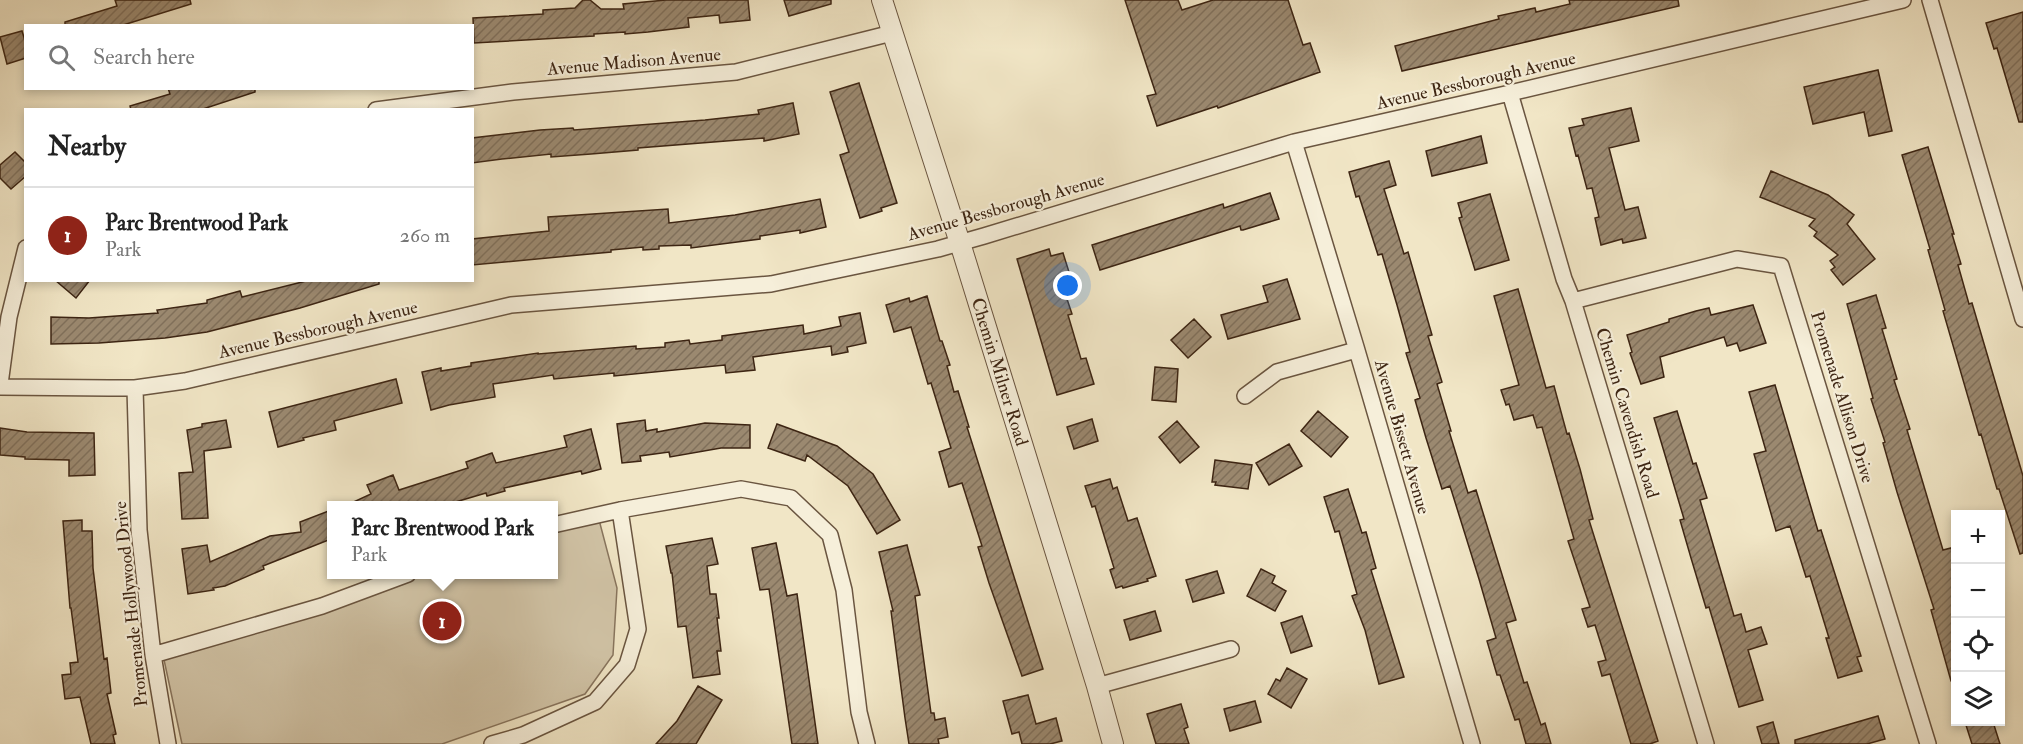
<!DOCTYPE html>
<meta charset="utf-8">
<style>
:root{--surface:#fff;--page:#f6f6f6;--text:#222;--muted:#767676;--line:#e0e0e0;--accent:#8f2418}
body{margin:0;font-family:"IM FELL Double Pica",serif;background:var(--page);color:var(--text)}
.controls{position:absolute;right:18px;bottom:18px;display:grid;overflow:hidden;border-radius:0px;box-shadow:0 3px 9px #0003}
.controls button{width:54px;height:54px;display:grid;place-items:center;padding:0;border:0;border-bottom:2px solid var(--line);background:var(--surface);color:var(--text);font:30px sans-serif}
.you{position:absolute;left:1068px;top:286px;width:21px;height:21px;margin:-15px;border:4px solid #fff;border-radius:50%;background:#1a73e8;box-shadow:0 0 0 9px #1a73e833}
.badge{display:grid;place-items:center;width:39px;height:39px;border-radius:50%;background:var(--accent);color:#fff;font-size:20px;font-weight:700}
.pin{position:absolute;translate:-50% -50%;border:3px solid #fff;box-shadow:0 2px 6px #0006}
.popup{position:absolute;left:327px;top:501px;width:231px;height:78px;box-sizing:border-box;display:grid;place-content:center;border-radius:0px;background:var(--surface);filter:drop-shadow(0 2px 4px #0005);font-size:20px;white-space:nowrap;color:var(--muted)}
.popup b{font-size:22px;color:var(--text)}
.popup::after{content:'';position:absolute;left:50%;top:100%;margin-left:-12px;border:12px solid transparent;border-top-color:var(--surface)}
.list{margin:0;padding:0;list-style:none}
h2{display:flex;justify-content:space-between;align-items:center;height:78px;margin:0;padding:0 24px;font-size:26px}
h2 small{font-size:20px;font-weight:400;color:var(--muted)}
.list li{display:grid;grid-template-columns:39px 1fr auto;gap:18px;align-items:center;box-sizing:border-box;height:96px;padding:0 24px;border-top:2px solid var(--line)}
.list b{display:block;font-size:22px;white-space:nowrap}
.list p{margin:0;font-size:20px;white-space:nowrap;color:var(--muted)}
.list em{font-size:20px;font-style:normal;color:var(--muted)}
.icon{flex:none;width:33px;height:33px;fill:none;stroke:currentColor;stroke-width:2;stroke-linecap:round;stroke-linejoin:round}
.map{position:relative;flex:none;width:2023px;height:744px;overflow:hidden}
.search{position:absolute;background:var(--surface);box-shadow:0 3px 9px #0003;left:24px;top:24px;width:450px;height:66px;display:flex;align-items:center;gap:15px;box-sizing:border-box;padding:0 21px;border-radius:0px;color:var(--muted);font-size:22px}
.panel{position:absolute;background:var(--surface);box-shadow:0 3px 9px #0003;left:24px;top:108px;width:450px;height:174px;border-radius:0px}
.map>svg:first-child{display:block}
.green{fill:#d2c5a8;stroke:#88755e;stroke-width:1.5}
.building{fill:url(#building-hatch);stroke:#3d2513;stroke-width:1.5}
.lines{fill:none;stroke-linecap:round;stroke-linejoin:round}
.minor-casing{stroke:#6a5540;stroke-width:18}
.tertiary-casing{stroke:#6a5540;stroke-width:22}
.minor{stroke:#f6efda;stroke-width:15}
.tertiary{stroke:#f6efda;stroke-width:20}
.labels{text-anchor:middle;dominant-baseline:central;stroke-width:4.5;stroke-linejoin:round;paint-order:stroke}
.street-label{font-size:18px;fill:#3d2513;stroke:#f6efda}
</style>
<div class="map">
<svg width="2023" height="744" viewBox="0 0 2023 744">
<defs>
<pattern id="building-hatch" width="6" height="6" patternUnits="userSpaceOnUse" patternTransform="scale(1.5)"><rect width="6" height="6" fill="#9b8970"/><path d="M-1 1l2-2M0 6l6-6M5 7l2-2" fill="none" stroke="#80705b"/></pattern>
</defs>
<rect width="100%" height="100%" fill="#f1e6c6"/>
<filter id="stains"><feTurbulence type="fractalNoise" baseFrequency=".00333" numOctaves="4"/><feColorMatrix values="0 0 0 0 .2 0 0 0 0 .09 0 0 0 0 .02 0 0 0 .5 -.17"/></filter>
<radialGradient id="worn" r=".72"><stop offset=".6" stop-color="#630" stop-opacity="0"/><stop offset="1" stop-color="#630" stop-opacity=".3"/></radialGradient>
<path class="green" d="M598,516L617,588L613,655L585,694L442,744H182L163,655L415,575L553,574V531Z"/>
<path class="building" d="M115,0H190L191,4L120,26H65V22L117,6Z
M583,0H590L601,9H624L623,4L666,0H748L750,20L720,23L719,15L688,18L689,27L648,32L625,34V32L594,34V36L474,43L473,18L543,14V10L575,8Z
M784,0H831V4L789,16Z
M1125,0H1178L1182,10L1213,0H1288L1303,45L1310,43L1320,72L1218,108L1217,106L1157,126L1147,96L1156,94Z
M1569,0H1678L1679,6L1402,71L1395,46L1499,19L1498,16L1535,8L1536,12L1570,4Z
M2023,12V122H2019L1997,48L1994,49L1986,23Z
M22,31L26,44V58L7,64L0,37Z
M1878,70L1892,131L1869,136L1864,112L1813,124L1804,87Z
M859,83L897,203L881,208L882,211L860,218L840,155L849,152L830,92Z
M168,88H255V92L200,110H131L130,106L170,94Z
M793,103L799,134L764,141V138L638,148V150L591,154L551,157V154L502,159L472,163V138L540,130L573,128L574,130L705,120L759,114L758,110Z
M1631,108L1639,141L1609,148L1625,210L1638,207L1646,238L1623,243L1622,239L1601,245L1595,218L1599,217L1592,188L1587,189L1578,155L1576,156L1569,128L1584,125L1582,119Z
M1481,136L1487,163L1432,176L1426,151Z
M1928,147L1954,234H1952L1961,264L1958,265L1969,304L1972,303L2023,476V553L2020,554L1999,489H1997L1981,434L1979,435L1943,311L1945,310L1928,250L1930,249L1902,155Z
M15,152L26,163V176L11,189L0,178V165Z
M1389,161L1396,185L1384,189L1404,254L1408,252L1432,335L1428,336L1442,382L1437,384L1451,431H1449L1468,493L1476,490L1516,620L1506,623L1524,683L1527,682L1541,725L1545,723L1551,744H1526L1519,719L1515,720L1500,675H1497L1487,641L1496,638L1479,579L1450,486L1442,489L1426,438L1415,400L1420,398L1406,353L1410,352L1397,305L1382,254L1378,255L1359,196L1356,197L1349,172Z
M1771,171L1828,195L1854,215L1847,224L1875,259L1843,285L1831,270L1835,267L1830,261L1838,255L1814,236L1817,232L1809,226L1815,219L1760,197Z
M1270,193L1279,219L1243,230H1241L1240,226L1100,270L1092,245L1223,204L1224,208Z
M1490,194L1509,260L1475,270L1459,218L1462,217L1458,203Z
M820,199L826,227L800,233V230L760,236V239L691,248V245L659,246V249L643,250V247L611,250V252L472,265V239L549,231L548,217L668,209L669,223L735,215Z
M1049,249L1051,256L1063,253L1069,272L1059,275L1072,314L1068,315L1081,359L1086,358L1094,384L1057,395L1017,259Z
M1287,279L1300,319L1228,339L1221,315L1268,302L1263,286Z
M55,280H90L76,298Z
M310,280H379V284L300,308L207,332L165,338L99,343L51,344V317L89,318L158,313L157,310L207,303V300L240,291L242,297Z
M1518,289L1546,388L1554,386L1567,434L1569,433L1580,469L1593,519L1589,520L1658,741L1650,744H1631L1610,674L1602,676L1598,662L1606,660L1595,625L1588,627L1582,609L1590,607L1568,541L1574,539L1542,427L1537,428L1533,415L1514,420L1509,404L1506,405L1501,390L1519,385L1494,296Z
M1876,295L1886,328L1882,329L1897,379L1894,380L1910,429L1907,430L1920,473L1943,550L1951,548L1956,562V680L1951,681L1931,610L1934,609L1897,492L1883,443L1885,442L1871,399L1873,398L1847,304Z
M927,296L940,341H942L950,365L947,366L954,392L958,391L969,427H967L1043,669L1022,676L989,583L978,547L982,546L962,483L949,487L939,452L951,448L931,383L928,384L911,327L894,332L886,305L909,298L910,302Z
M1753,305L1766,343L1740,351L1737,343L1727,346L1724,337L1660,357L1664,377L1641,384L1630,353L1632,352L1627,335L1669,322V319L1696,311L1709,308L1711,315Z
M860,313L866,343L847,347L848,352L832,355L831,346L753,357L755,370L726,373L725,365L614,376V373L554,379L553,375L493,384L495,397L449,405L431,410L422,372L441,368V371L471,366V363L538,353V354L636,346V349L665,347V343L689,340L690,344L722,340V336L803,325L804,334L841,326L839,317Z
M1194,319L1211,337L1188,358L1171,340Z
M1155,367L1178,369L1176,402L1152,400Z
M396,379L402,403L334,421L336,430L303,438L304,440L278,447L269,412Z
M1775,385L1818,531L1821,530L1861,656L1857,657L1862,671L1838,678L1826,638H1829L1810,576L1806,577L1790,526L1776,531L1754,454L1766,451L1749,392Z
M1318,411L1348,437L1331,457L1301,431Z
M1677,411L1693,464L1696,463L1707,498L1700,500L1734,616L1741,614L1746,632L1761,627L1767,644L1748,650L1763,700L1739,707L1709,607L1706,608L1691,558L1680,520L1684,519L1654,418Z
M1092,419L1098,441L1074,449L1067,427Z
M226,420L231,447L204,451L208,518L182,519L179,473L193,472L187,430L202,427V424Z
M645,420L646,431L657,429V432L705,423L750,425V448H721L670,457L669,452L640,456L641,461L622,463L617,424Z
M1177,421L1199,447L1180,463L1159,437Z
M777,424L837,446L873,474L900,520L877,534L848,486L807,455L805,461L768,448Z
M0,428L27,432L94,433L95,475L69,476V460L25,459V457L0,455Z
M591,429L601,469L582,474L581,471L504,488L505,491L487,496L486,493L442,506H345L371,494L367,485L393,475L399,490L468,468L466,462L492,453L496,463L567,447L564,436Z
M1289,444L1302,466L1269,485L1256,463Z
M1215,460L1252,465L1248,489L1215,485L1216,482H1212Z
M1110,479L1113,489L1117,487L1128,521L1137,518L1156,576L1147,579L1148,581L1123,588L1122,586L1116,588L1110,570L1114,568L1095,506L1092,507L1085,486Z
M1348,489L1362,533L1366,532L1376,568L1371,570L1404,677L1379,684L1365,630L1352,596L1357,594L1339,531L1335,532L1324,497Z
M331,510V539L263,566L264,569L225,586L213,588L214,590L188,594L182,549L207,545L210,562L270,536L301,532L300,522Z
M82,520V531H92L93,568L104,659L107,658L111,693L107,694L116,734L113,735L115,744H91L80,697L65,699L62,675L71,674L70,663L78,662L71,608H70L63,521Z
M712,538L718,564L707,566L710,594H716L719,618H717L721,651H717L720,674L693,678L686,626L678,627L672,573H671L666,546Z
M776,543L787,596L797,594L818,744H792L769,589L760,590L752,548Z
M907,545L920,595L915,596L931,713H934L935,720L945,718L948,737L938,739L939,744H909L905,718L891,611H893L879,552Z
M1261,569L1275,576L1272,583L1286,591L1275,611L1247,596Z
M1217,571L1224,593L1193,602L1186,580Z
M1155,611L1161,631L1130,640L1124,620Z
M1302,616L1312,646L1291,653L1281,623Z
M1287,668L1307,679L1291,708L1268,694L1276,679L1280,681Z
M698,686L722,700L696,744H656L677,721Z
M1028,695L1036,724L1056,718L1062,741L1050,744H1022L1019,732L1012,734L1003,701Z
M1255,701L1261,722L1230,731L1224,709Z
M1181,704L1188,727L1184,729L1189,744H1156L1147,714Z
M1878,716L1885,739L1867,744H1795V740Z
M1773,722L1779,744H1762L1757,727Z
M1965,722H1993L2000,744H1972Z"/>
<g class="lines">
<g class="minor-casing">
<path id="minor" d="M1930,0L2023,319
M1510,93L1564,279L1573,301L1706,744
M376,110L513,92L736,72L892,33
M1294,142L1356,347L1472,744
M1573,301L1737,259L1781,266L1928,744
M0,384L9,317L26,248
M0,387L109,388H135L185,381L511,305L771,284L938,249L984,236L1294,142L1510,93L1903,0
M135,388L139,530L153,655L168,744
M1245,396L1277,372L1356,350
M553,525L620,510L741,489L791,498L830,535L844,590L859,712L867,744
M153,655L322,606L408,574
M1097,686L1231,649
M492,744L523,735L595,702L627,665L638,629L620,510"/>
</g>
<g class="tertiary-casing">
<g id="tertiary">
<path id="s1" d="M882,0L960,243L1097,686L1113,744"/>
</g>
</g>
<use href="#minor" class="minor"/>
<use href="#tertiary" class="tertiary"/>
</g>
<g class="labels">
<g class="street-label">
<text transform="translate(634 62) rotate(-5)">Avenue Madison Avenue</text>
<text transform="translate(1476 81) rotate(-13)">Avenue Bessborough Avenue</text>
<text transform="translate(1006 207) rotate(-16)">Avenue Bessborough Avenue</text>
<text transform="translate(318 330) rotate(-13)">Avenue Bessborough Avenue</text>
<text stroke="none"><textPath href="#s1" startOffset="390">Chemin Milner Road</textPath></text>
<text transform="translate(1842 397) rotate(73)">Promenade Allison Drive</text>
<text transform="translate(1627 413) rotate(73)">Chemin Cavendish Road</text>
<text transform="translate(1402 437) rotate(74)">Avenue Bissett Avenue</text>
<text transform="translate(131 604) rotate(-96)">Promenade Hollywood Drive</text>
</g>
</g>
<rect width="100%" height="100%" filter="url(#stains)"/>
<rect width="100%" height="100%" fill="url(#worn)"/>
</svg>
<div class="controls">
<button>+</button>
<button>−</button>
<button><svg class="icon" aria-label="locate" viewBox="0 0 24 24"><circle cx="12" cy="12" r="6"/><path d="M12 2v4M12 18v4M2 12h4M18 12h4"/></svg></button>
<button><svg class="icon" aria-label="layers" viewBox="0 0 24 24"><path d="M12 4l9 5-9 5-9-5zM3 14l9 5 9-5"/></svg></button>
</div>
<div class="you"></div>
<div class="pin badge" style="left:442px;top:621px">1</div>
<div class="popup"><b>Parc Brentwood Park</b>Park</div>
<div class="search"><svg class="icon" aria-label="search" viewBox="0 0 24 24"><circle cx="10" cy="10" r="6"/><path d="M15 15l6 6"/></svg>Search here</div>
<section class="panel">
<h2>Nearby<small></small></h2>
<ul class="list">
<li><span class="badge">1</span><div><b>Parc Brentwood Park</b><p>Park</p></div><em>260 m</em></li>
</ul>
</section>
</div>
